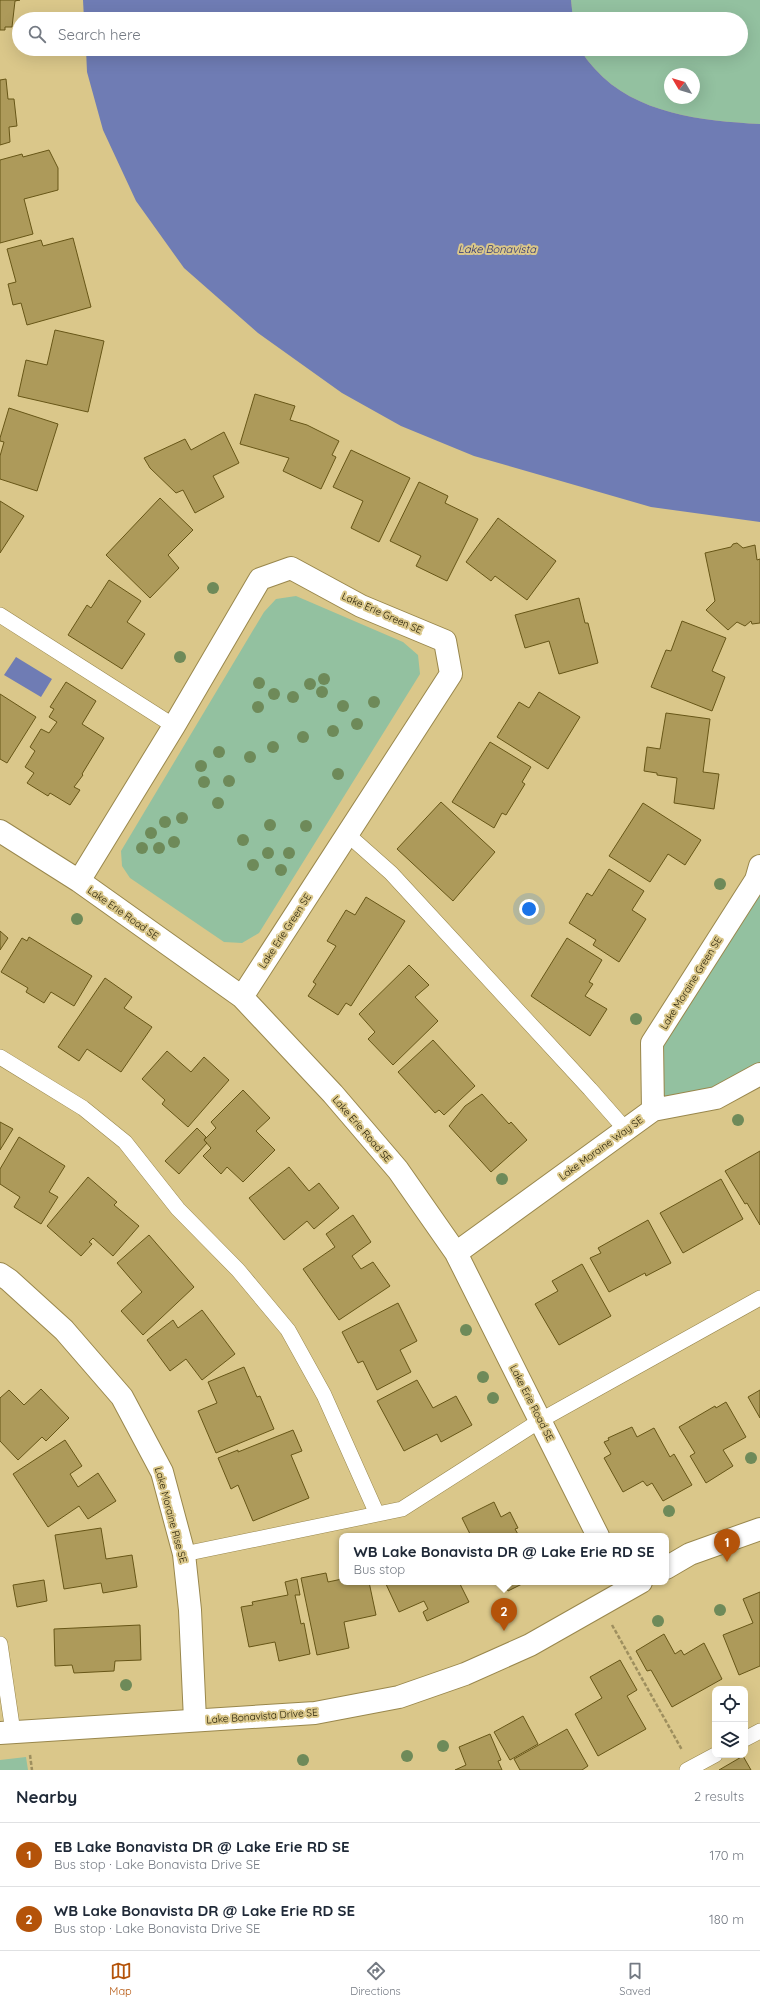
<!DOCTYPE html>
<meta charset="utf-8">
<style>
:root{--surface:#fff;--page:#f6f6f7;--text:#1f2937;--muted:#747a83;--line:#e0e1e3;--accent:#b45309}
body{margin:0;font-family:Quicksand,sans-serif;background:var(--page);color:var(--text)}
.controls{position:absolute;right:12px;bottom:12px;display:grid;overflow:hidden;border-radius:8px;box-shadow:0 4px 16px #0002}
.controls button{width:36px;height:36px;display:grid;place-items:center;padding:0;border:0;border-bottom:1px solid var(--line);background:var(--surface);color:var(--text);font:20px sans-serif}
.compass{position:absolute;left:664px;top:68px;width:36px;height:36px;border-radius:50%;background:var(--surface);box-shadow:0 4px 16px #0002;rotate:308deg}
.you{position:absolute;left:529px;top:909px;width:14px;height:14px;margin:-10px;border:3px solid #fff;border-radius:50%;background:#1a73e8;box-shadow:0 0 0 6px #1a73e833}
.badge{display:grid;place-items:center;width:26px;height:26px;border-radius:50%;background:var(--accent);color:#fff;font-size:13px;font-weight:700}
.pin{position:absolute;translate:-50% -33px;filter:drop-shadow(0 1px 2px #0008)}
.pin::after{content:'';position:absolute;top:21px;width:14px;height:12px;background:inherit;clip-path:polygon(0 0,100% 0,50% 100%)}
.popup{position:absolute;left:339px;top:1533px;width:330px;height:52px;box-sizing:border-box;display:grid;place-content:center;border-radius:8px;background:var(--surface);filter:drop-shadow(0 1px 3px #0005);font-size:13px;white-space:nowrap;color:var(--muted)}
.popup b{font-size:15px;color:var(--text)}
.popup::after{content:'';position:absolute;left:50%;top:100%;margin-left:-8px;border:8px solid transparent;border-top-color:var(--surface)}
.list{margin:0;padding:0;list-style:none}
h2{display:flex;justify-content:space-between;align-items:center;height:52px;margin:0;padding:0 16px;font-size:17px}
h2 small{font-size:13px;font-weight:400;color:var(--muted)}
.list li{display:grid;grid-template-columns:26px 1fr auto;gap:12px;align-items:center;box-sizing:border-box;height:64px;padding:0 16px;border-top:1px solid var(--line)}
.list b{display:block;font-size:15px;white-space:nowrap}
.list p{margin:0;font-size:13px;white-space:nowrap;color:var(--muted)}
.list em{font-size:13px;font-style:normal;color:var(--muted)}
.icon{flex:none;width:22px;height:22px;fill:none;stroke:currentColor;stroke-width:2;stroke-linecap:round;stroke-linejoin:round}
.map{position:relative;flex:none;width:760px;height:1770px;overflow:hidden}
.search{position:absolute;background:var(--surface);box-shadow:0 4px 16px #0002;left:12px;right:12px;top:12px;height:44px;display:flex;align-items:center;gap:10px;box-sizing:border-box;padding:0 14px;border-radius:22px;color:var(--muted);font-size:15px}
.sheet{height:180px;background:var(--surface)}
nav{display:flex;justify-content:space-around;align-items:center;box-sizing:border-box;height:56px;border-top:1px solid var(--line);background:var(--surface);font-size:11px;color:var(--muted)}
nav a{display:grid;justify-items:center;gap:2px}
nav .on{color:var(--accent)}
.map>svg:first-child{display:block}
.green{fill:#93c1a0;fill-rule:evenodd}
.water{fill:#6f7cb4}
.building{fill:#ad9a5a;stroke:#675617}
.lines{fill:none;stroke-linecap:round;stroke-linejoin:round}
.service-casing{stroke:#99874c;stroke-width:16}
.minor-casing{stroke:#99874c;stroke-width:24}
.tertiary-casing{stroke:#99874c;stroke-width:24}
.path{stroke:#9e8f5e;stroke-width:2.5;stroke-dasharray:4 2;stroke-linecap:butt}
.service{stroke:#fff;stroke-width:15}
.minor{stroke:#fff;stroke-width:22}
.tertiary{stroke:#fff;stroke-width:22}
.tree{fill:#6e8a59}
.labels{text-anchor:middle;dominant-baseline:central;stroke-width:4;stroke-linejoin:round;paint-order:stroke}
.street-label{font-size:10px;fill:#221b03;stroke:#dac78a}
.water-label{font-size:11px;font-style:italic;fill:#283075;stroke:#dac78a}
</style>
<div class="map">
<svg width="760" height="1770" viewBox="0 0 760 1770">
<rect width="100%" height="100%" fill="#dac78a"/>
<path class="green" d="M571,0H760V124C703,121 635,114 595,69C589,62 584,57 581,49H741V19H573ZM670,74H694V98H670Z
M296,596L403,642L418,655L420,674L259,933L242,943L224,942L130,878L122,866L121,851L264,612L276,599Z
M760,866V1074L653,1110L652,1043Z
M26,1757L28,1770H0V1760Z"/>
<path class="water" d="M83,0H571L573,19H84Z
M86,49H581C584,57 589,62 595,69C635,114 703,121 760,124V522L651,507L474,456L401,426L342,393L258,333L184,268L136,201L103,130L87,72Z
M16,657L52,679L41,697L4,675Z"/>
<path class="building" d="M0,0H20L15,1L12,27H5V30H0Z
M6,79L8,99H14L17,126L9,127L10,142L0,145V80Z
M49,150L58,168V190L24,199L33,234L0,243V160L22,154L23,157Z
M73,238L91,307L27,325L21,303L13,305L8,284L16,282L7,249L41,240L43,246Z
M55,330L104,341L88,412L18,396L26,360L47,365Z
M255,394L295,406L290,420L307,425L339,441L332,455L336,457L321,489L283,471L289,458L240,444Z
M9,408L58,424L37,491L0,479V456L4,442L0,441V438Z
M224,432L239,463L213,476L224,497L195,513L183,490L176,493L150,468L144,458L185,439L191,450Z
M351,450L410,478L379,542L351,528L363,501L333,487Z
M419,482L448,496L445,503L478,519L447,581L416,566L421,556L390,541Z
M160,498L193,530L168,555L179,568L150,598L106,555Z
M0,501L24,516L0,553Z
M498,518L556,561L527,600L495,576L491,581L466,562Z
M737,543L743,548L755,545L757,560L760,559V623L752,624L751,621L745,626L737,622L728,630L706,610L715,601L705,553L731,547L733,544Z
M109,580L141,601L127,622L145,634L122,669L68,635L87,605L91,608Z
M579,598L585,623H588L598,663L559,674L549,641L525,648L515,615Z
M682,621L726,638L712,671L725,677L712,711L651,687L666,650L671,651Z
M66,682L96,701L82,724L104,738L82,774L83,775L74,787L80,790L70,805L50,793L48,796L27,783L34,773L25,767L35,751L30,747L41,729L49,733L57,722L49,717L54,709L50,707Z
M539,692L580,717L548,769L497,737L519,702L529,708Z
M0,694L36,717L7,763L0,759Z
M666,713L710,719L703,772L719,774L714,809L674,803L677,778L657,775V773L644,771L647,747L660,749Z
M490,742L531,767L522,782L525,784L506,815L502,813L494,828L452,802Z
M441,802L495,852L453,901L397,849Z
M643,803L701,840L685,865L668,854L650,882L609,856Z
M609,869L644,891L632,910L646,919L619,962L593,945L596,940L569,923L587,893L592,896Z
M366,897L405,921L351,1006L346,1003L338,1015L308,996L316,984L313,982L336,946L327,941L346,910L355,915Z
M0,931L8,938L0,950Z
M29,937L92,976L74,1006L51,992L44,1003L26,992L28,988L1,972L22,938L27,941Z
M567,938L602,960L589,982L593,984L585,996L607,1009L590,1036L531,996Z
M409,965L429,985L415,997L438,1021L393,1065L368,1039L375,1032L359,1014Z
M105,978L132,997L124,1008L152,1027L121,1072L87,1049L79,1061L58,1047Z
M433,1040L475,1086L444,1115L439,1110L435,1113L398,1072Z
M167,1051L191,1072L204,1057L229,1080L188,1127L162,1104L165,1100L142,1079Z
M243,1090L270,1118L256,1131L275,1150L243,1182L227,1167L221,1174L203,1156L211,1148L204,1140L216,1128L211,1122Z
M482,1094L509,1124L511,1122L527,1140L491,1172L449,1126L465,1106Z
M0,1122L13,1129L0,1150Z
M197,1128L206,1137L204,1140L207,1143L179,1174L165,1161Z
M19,1137L65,1166L49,1192L58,1197L41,1224L14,1207L20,1197L0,1184V1169Z
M760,1151V1225L747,1203L745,1204L725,1171Z
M289,1167L309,1191L319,1183L339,1208L314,1229L307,1221L284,1240L249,1198Z
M88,1177L117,1202L114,1205L139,1226L113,1256L93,1238L89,1242L92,1244L81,1256L47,1226Z
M721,1179L743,1219L683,1253L660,1213Z
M353,1215L371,1242L352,1256L361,1269L373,1262L390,1286L339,1320L303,1269L335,1247L326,1234Z
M648,1220L671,1263L646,1276L645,1273L609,1292L590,1258L601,1253L598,1248Z
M149,1235L194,1287L143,1335L121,1311L142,1292L117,1263Z
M582,1264L611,1316L559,1345L535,1304L558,1291L552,1281Z
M398,1303L417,1341L400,1350L411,1372L377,1390L363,1361L358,1363L342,1332Z
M202,1310L235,1354L202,1380L186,1359L170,1371L147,1340L173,1320L178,1328Z
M244,1367L257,1397L260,1396L274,1429L216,1453L198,1411L217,1403L208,1382Z
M417,1380L433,1408L456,1396L472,1425L441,1442L437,1434L404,1451L377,1401Z
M41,1389L69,1418L46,1441L42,1437L18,1460L0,1441V1398L9,1390L24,1405Z
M760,1390V1418L748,1397Z
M726,1402L746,1437L723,1450L733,1466L706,1483L690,1456L695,1453L679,1427L715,1406L716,1408Z
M632,1427L637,1437L654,1428L670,1457L674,1454L692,1485L663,1501L652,1483L647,1486L643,1481L623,1492L604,1458L611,1454L604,1442L609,1440L608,1438Z
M293,1430L302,1451L291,1455L309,1498L253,1521L238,1485L231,1489L218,1458L238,1450V1452Z
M65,1440L82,1466L70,1474L78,1487L98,1473L116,1501L88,1519L79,1506L48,1527L13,1474Z
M494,1502L501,1517L510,1512L518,1528L515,1529L519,1536H471L462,1518Z
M101,1528L106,1559L132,1555L137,1587L103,1593L101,1583L64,1589L55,1535Z
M326,1573L328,1582L342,1579V1582H369L376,1615L344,1622L349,1648L317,1655L301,1578Z
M297,1579L300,1595H295L301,1624L304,1623L310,1654L279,1661L275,1642L249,1647L241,1607L253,1605L252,1602L288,1595L285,1582Z
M44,1580L47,1601L17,1607L13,1585Z
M385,1582H459L469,1602L427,1621L423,1612L428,1609L424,1601L399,1612Z
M504,1582H526L508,1591Z
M760,1592V1666L739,1675L723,1635L753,1623L743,1599Z
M140,1625L141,1660L115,1661L114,1671L74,1673L72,1665L55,1666L54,1629Z
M664,1634L675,1654L681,1650L684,1655L704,1643L722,1679L672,1707L651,1670L647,1671L636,1651Z
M620,1660L637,1690L627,1696L646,1729L598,1756L575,1714L602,1698L590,1677Z
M523,1716L538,1744L510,1760L494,1732Z
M567,1729L588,1766L582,1770H520L514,1759Z
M490,1734L501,1760L498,1761L502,1770H455L466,1765L459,1747Z
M743,1756L751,1770H719Z"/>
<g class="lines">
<g class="service-casing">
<path id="service" d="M0,615L174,726
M347,834L391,873L590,1089L626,1130
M0,1057L83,1108L125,1142L178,1209L238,1270L288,1330L324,1395L377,1514
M184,1554L402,1509L541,1420L760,1298
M0,1644L13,1732
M745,1739L760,1731
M687,1770L715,1755"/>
</g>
<g class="minor-casing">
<path id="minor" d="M0,831L79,881L242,997L333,1094L398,1170L456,1253L598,1536
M79,881L174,726L260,579L291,568L361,606L445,641L451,674L242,997
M653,1110L652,1043L756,880L760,866
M456,1253L653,1110L716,1098L760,1074
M0,1274L9,1280L64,1330L122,1397L162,1472L184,1554L190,1610L195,1720"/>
</g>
<g class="tertiary-casing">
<path id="tertiary" d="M666,1568L690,1554L760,1529
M0,1733L315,1713L399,1697L465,1674L530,1645L641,1582"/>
</g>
<path class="path" d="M612,1625L682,1750
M30,1755L32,1770"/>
<use href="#service" class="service"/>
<use href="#minor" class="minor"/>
<use href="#tertiary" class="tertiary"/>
</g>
<g class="tree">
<circle cx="213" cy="588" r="6"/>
<circle cx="180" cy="657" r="6"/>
<circle cx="324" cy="679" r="6"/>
<circle cx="259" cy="683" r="6"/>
<circle cx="310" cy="684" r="6"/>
<circle cx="322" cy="692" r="6"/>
<circle cx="274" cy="694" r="6"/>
<circle cx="293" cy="697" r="6"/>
<circle cx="374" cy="702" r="6"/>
<circle cx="343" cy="706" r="6"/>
<circle cx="258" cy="707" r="6"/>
<circle cx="357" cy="724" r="6"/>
<circle cx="333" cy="731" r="6"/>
<circle cx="303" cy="737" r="6"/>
<circle cx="273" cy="747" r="6"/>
<circle cx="219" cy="752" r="6"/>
<circle cx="250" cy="757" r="6"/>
<circle cx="201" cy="766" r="6"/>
<circle cx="338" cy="774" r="6"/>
<circle cx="229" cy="781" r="6"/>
<circle cx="204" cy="782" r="6"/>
<circle cx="218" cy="803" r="6"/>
<circle cx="182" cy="818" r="6"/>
<circle cx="165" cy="822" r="6"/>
<circle cx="270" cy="825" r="6"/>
<circle cx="306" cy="826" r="6"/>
<circle cx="151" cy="833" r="6"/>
<circle cx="243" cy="840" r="6"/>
<circle cx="174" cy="842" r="6"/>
<circle cx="142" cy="848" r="6"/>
<circle cx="159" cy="848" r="6"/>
<circle cx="268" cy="853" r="6"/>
<circle cx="289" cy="853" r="6"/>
<circle cx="253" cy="865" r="6"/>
<circle cx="281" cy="870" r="6"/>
<circle cx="720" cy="884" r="6"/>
<circle cx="77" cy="919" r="6"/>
<circle cx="636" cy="1019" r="6"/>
<circle cx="738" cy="1120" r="6"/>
<circle cx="502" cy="1179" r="6"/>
<circle cx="466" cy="1330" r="6"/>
<circle cx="483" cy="1377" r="6"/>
<circle cx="493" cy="1398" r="6"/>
<circle cx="751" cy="1458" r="6"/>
<circle cx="669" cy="1511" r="6"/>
<circle cx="720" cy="1610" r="6"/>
<circle cx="500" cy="1611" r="6"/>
<circle cx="658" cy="1621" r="6"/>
<circle cx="126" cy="1685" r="6"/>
<circle cx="443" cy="1746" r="6"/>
<circle cx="407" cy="1756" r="6"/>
<circle cx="303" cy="1760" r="6"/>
</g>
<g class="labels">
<g class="street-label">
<text transform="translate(382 613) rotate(24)">Lake Erie Green SE</text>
<text transform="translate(123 913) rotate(35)">Lake Erie Road SE</text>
<text transform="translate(285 931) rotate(-57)">Lake Erie Green SE</text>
<text transform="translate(691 983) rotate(-58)">Lake Moraine Green SE</text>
<text transform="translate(362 1129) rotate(49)">Lake Erie Road SE</text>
<text transform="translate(601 1148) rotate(-36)">Lake Moraine Way SE</text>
<text transform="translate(532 1403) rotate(63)">Lake Erie Road SE</text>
<text transform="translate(171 1515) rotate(75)">Lake Moraine Rise SE</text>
<text transform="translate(262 1716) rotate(-4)">Lake Bonavista Drive SE</text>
</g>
<g class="water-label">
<text x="497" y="249">Lake Bonavista</text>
</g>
</g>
</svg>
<div class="controls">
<button><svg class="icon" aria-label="locate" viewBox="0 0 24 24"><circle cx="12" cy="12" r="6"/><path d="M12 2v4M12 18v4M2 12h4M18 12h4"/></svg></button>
<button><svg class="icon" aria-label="layers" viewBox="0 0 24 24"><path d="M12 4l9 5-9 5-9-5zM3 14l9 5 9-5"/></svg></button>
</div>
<svg class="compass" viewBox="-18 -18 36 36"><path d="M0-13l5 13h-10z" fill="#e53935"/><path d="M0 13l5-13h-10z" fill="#747a83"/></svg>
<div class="you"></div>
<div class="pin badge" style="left:727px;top:1562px">1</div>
<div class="pin badge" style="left:504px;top:1631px">2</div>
<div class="popup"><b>WB Lake Bonavista DR @ Lake Erie RD SE</b>Bus stop</div>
<div class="search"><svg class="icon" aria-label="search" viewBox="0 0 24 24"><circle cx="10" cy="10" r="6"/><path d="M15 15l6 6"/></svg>Search here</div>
</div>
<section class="sheet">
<h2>Nearby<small>2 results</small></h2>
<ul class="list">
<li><span class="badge">1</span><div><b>EB Lake Bonavista DR @ Lake Erie RD SE</b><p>Bus stop · Lake Bonavista Drive SE</p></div><em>170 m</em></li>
<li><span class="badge">2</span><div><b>WB Lake Bonavista DR @ Lake Erie RD SE</b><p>Bus stop · Lake Bonavista Drive SE</p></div><em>180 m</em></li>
</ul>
</section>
<nav>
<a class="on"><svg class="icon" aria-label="map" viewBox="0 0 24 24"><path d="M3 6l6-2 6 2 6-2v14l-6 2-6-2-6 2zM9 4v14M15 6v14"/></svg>Map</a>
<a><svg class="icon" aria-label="directions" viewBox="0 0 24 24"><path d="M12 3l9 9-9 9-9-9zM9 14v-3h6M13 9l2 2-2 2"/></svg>Directions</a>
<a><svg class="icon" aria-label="saved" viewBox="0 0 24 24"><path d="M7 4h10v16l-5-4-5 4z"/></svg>Saved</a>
</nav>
